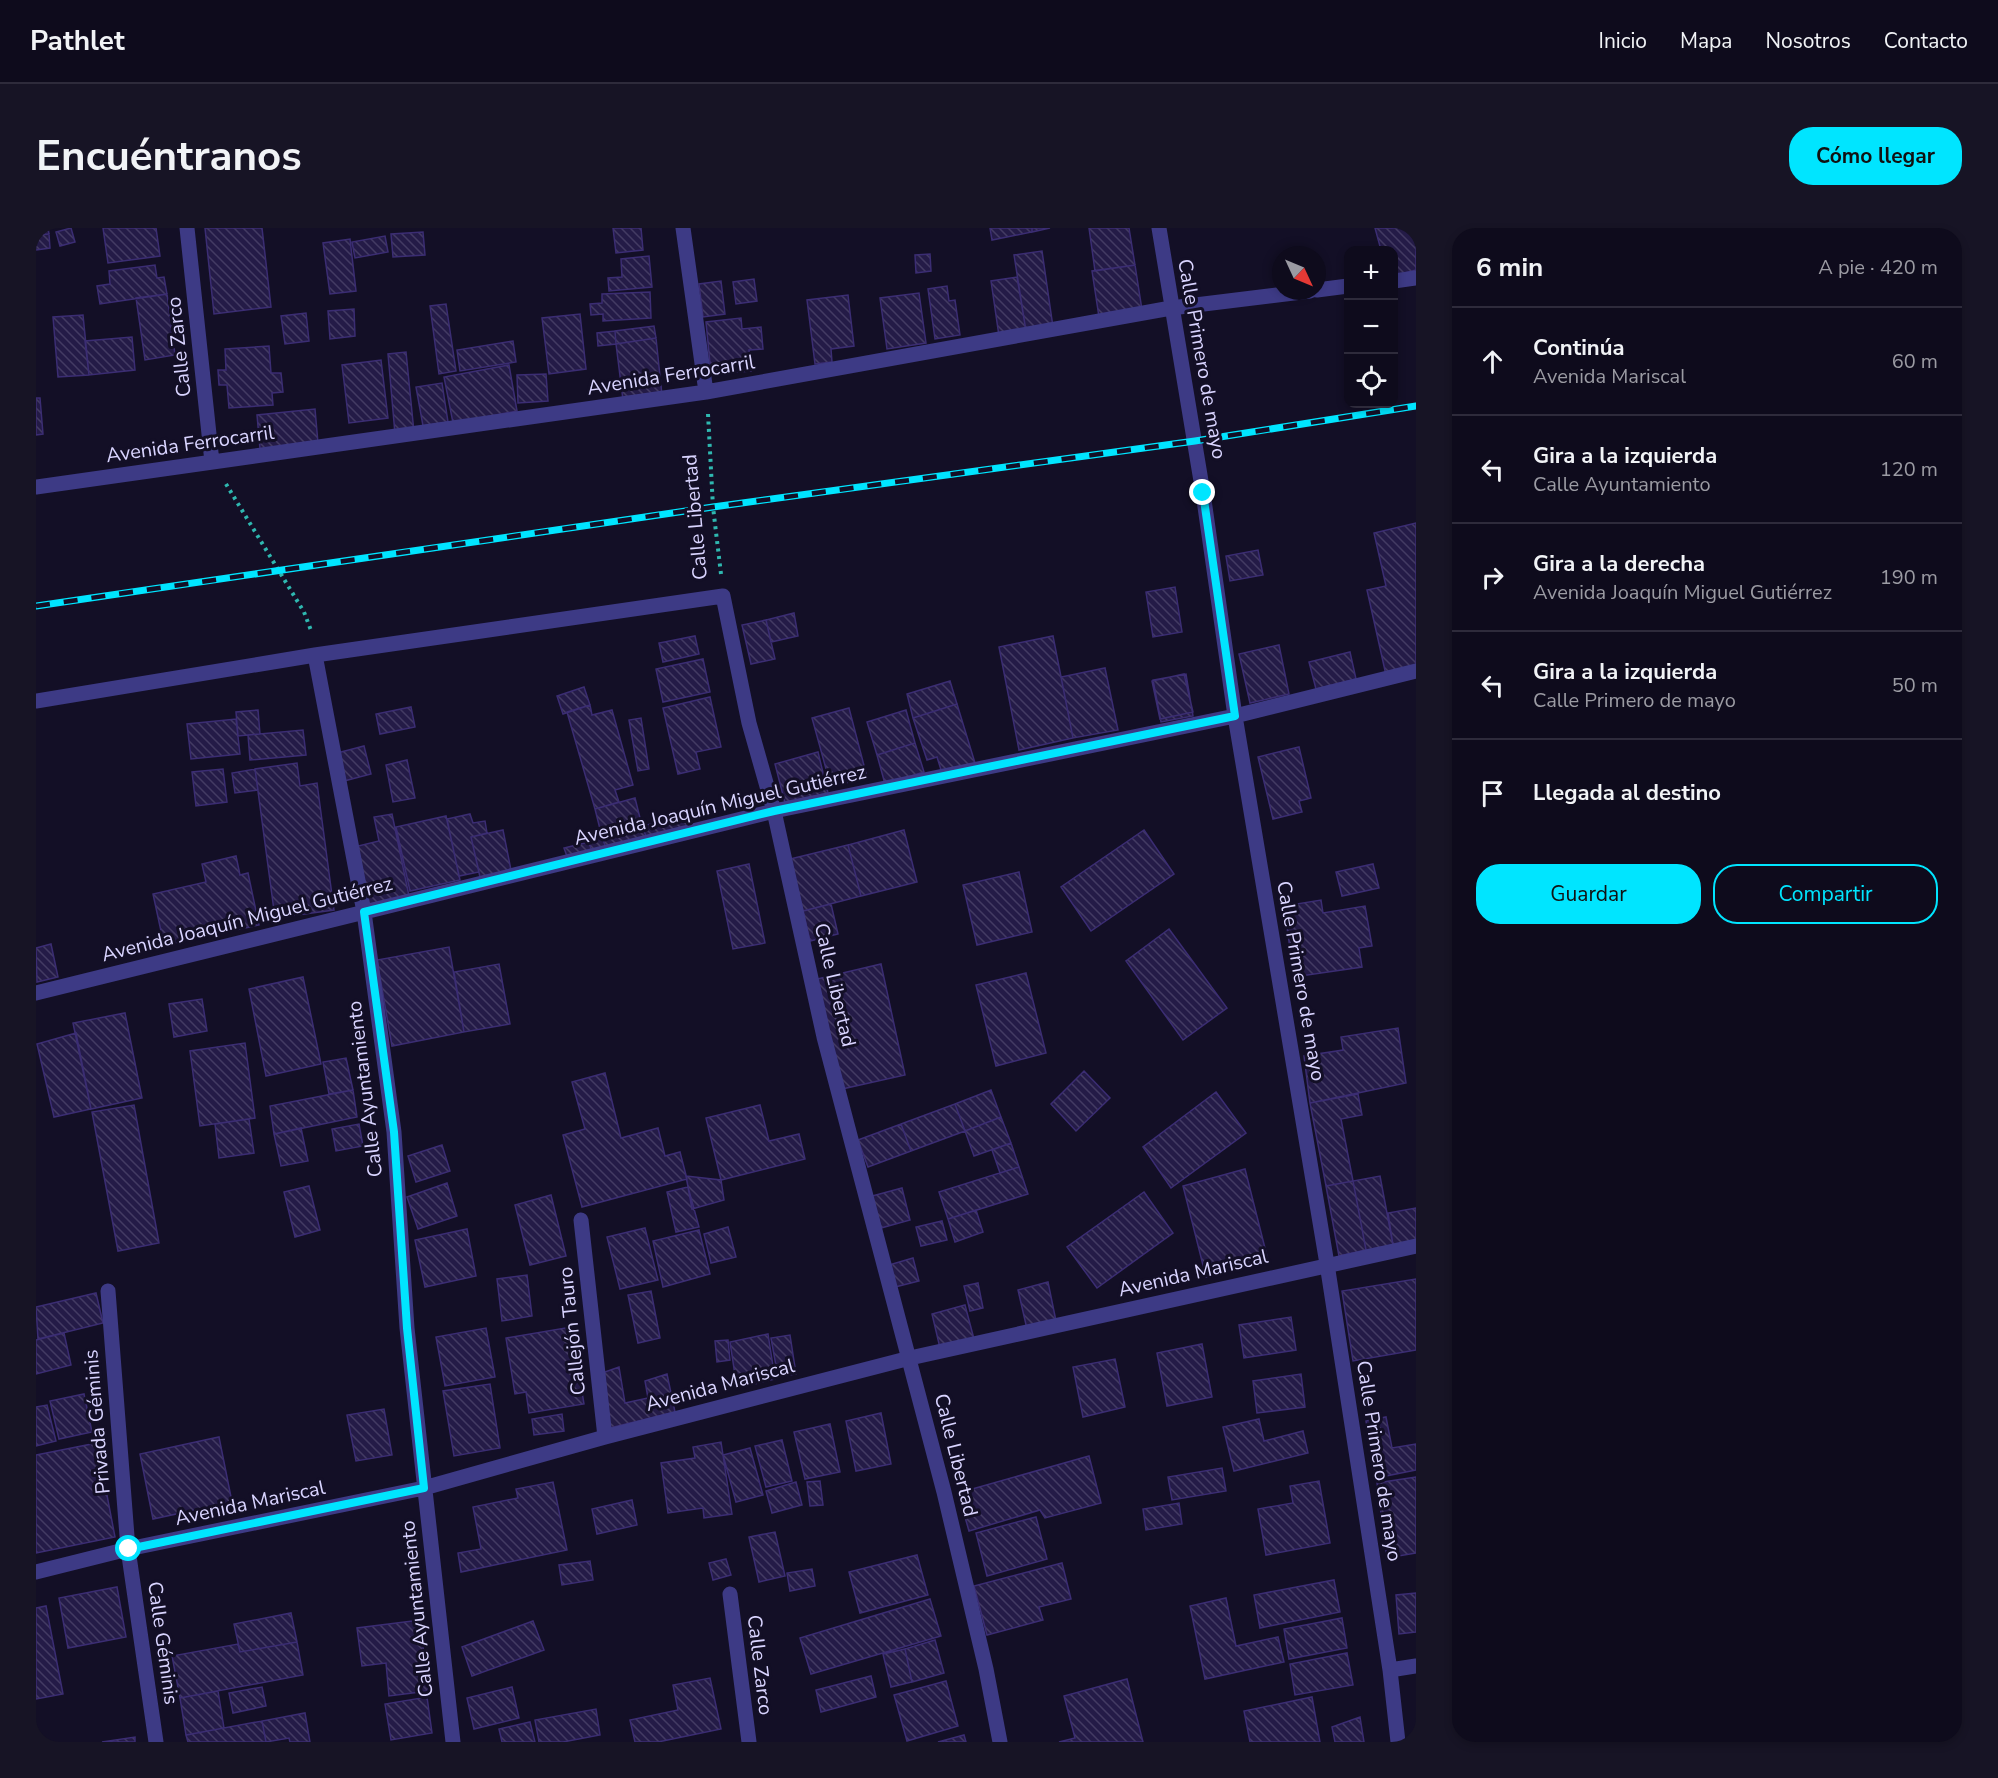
<!DOCTYPE html>
<html lang="es">
<meta charset="utf-8">
<style>
:root{--surface:#0e0b1c;--page:#171425;--text:#f1f3f6;--muted:#9b9ba3;--line:#2e2b3b;--accent:#00e5ff}
body{margin:0;font-family:"Nunito Sans",sans-serif;background:var(--page);color:var(--text)}
.controls{position:absolute;right:18px;top:18px;display:grid;overflow:hidden;border-radius:12px;box-shadow:0 3px 9px #0003}
.controls button{width:54px;height:54px;display:grid;place-items:center;padding:0;border:0;border-bottom:2px solid var(--line);background:var(--surface);color:var(--text);font:30px sans-serif}
.compass{position:absolute;left:1236px;top:18px;width:54px;height:54px;border-radius:50%;background:var(--surface);box-shadow:0 3px 9px #0003;rotate:134deg}
.stop{position:absolute;width:18px;height:18px;margin:-14px;border:4px solid #00e5ff;border-radius:50%;background:#fff}
.stop.end{background:#00e5ff;border-color:#fff;box-shadow:0 2px 6px #0008}
.list{margin:0;padding:0;list-style:none}
h2{display:flex;justify-content:space-between;align-items:center;height:78px;margin:0;padding:0 24px;font-size:26px}
h2 small{font-size:20px;font-weight:400;color:var(--muted)}
.list li{display:grid;grid-template-columns:39px 1fr auto;gap:18px;align-items:center;box-sizing:border-box;height:108px;padding:0 24px;border-top:2px solid var(--line)}
.list b{display:block;font-size:22px;white-space:nowrap}
.list p{margin:0;font-size:20px;white-space:nowrap;color:var(--muted)}
.list em{font-size:20px;font-style:normal;color:var(--muted)}
.actions{display:flex;gap:12px;padding:18px 24px}
.actions a{flex:1;padding:14px 0;border:2px solid var(--accent);border-radius:24px;text-align:center;font-size:21px;color:var(--accent)}
.actions .main{background:var(--accent);color:#111}
.icon{flex:none;width:33px;height:33px;fill:none;stroke:currentColor;stroke-width:2;stroke-linecap:round;stroke-linejoin:round}
.map{position:relative;flex:none;width:1380px;height:1514px;overflow:hidden;border-radius:24px}
header{display:flex;align-items:center;gap:36px;box-sizing:border-box;height:84px;padding:0 30px;background:var(--surface);border-bottom:2px solid var(--line)}
header strong{font-size:28px}
nav{display:flex;gap:33px;margin-inline-start:auto;font-size:21px}
.intro{display:flex;align-items:center;justify-content:space-between;box-sizing:border-box;height:144px;padding:0 36px}
h1{margin:0;font-size:42px}
.button{padding:15px 27px;border-radius:24px;background:var(--accent);color:#111;font-size:21px;font-weight:700}
main{display:flex;gap:36px;padding:0 36px}
aside{flex:1;background:var(--surface);border-radius:24px;box-shadow:0 3px 9px #0003}
.map>svg:first-child{display:block}
.building{fill:url(#building-back-hatch);stroke:#3b2d73;stroke-width:1.5}
.lines{fill:none;stroke-linecap:round;stroke-linejoin:round}
.path{stroke:#2fb8b0;stroke-width:4;stroke-dasharray:3 4.5;stroke-linecap:butt}
.minor{stroke:#3d3a85;stroke-width:15}
.rail-casing{stroke:#00e5ff;stroke-width:7}
.rail{stroke:#130f26;stroke-width:4.5;stroke-dasharray:14;stroke-linecap:butt}
.route{stroke:#00e5ff;stroke-width:8}
.labels{text-anchor:middle;dominant-baseline:central;stroke-width:6;stroke-linejoin:round;paint-order:stroke}
.street-label{font-size:20px;fill:#d9d4ff;stroke:#130f26}
</style>
<header>
<strong>Pathlet</strong>
<nav><a>Inicio</a><a>Mapa</a><a>Nosotros</a><a>Contacto</a></nav>
</header>
<div class="intro"><h1>Encuéntranos</h1><a class="button">Cómo llegar</a></div>
<main>
<div class="map">
<svg width="1380" height="1514" viewBox="0 0 1380 1514">
<defs>
<pattern id="building-back-hatch" width="6" height="6" patternUnits="userSpaceOnUse" patternTransform="scale(1.5)"><rect width="6" height="6" fill="#241b47"/><path d="M-1 5l2 2M0 0l6 6M5-1l2 2" fill="none" stroke="#433b63"/></pattern>
</defs>
<rect width="100%" height="100%" fill="#130f26"/>
<path class="building" d="M0,0H12L13,6L0,7Z
M35,0L39,14L24,18L20,4Z
M67,0H120L124,28L72,35Z
M169,0H226L235,79L178,86Z
M577,0H605L607,22L580,25Z
M954,0H996V4L956,12Z
M996,0H1014L996,4Z
M1053,0H1093L1099,37L1059,43Z
M1339,0H1380V42L1358,48V22H1345Z
M387,4L389,27L357,29L355,6Z
M13,6L14,20L0,22V7Z
M349,8L352,24L319,30L316,14Z
M314,11L320,63L294,66L287,15Z
M1006,23L1017,99L990,103L978,27Z
M894,26L895,43L880,45L879,27Z
M613,28L616,59L573,63L572,50L586,49L585,31Z
M119,37L121,50L128,49L131,66L64,76L61,58L74,56L73,43Z
M1099,37L1106,82L1063,89L1056,43Z
M981,49L990,103L963,108L955,53Z
M718,51L721,73L700,76L697,54Z
M685,53L689,86L667,89L663,56Z
M911,58L913,73L919,72L924,107L899,111L892,61Z
M614,64L615,90L567,93V86L555,87L554,76L566,75V66Z
M883,65L890,115L851,121L844,70Z
M131,66L139,127L109,132L100,70Z
M812,67L818,118L795,121L796,134L779,136L771,72Z
M410,76L420,143L403,146L394,78Z
M318,81L319,108L294,111L292,83Z
M270,85L273,113L249,116L245,88Z
M544,86L550,141L513,146L506,90Z
M47,87L53,147L22,149L17,89Z
M705,90L706,101L725,99L727,121L713,122L715,143L675,146L670,94Z
M618,98L620,110L580,116L579,103Z
M579,103L580,116L562,118L561,105Z
M96,109L99,142L53,147L49,113Z
M620,110L626,167L587,172L580,116Z
M477,113L480,134L424,143L421,122Z
M233,118L235,145H245L247,164L236,165L237,177L193,180L191,157H183L182,142H190L189,121Z
M370,124L378,204L359,206L352,126Z
M345,132L352,190L313,195L306,137Z
M473,137L481,183L417,195L408,149Z
M510,146L512,173L482,175L481,147Z
M406,155L412,194L387,198L380,159Z
M0,170H4L7,206L0,207Z
M279,181L282,215L224,221L221,187Z
M1380,295V440L1350,447L1331,362L1350,358L1338,305Z
M1222,322L1227,347L1194,353L1190,328Z
M1139,359L1146,404L1117,409L1110,364Z
M758,385L762,408L735,414L730,392Z
M730,392L739,431L715,436L706,397Z
M659,408L663,426L627,434L623,415Z
M1017,408L1037,510L983,522L963,419Z
M1243,417L1253,466L1214,475L1203,426Z
M1314,424L1320,451L1280,461L1273,434Z
M667,431L674,464L627,474L620,441Z
M1069,440L1082,502L1037,510L1025,449Z
M1148,446L1157,484L1124,491L1116,453Z
M1150,446L1157,488L1125,494L1117,452Z
M914,453L921,476L877,490L871,466Z
M548,459L554,477L527,486L521,468Z
M674,469L685,519L660,524L664,541L642,546L627,480Z
M921,476L939,535L906,545L901,529L891,532L877,490Z
M554,477L556,487L576,482L597,557L579,562L583,574L559,581L531,484Z
M375,479L379,499L344,506L340,486Z
M813,480L831,549L795,559L776,490Z
M222,482L224,506L202,508L200,484Z
M870,482L879,515L841,527L831,494Z
M605,490L613,541L602,543L593,492Z
M200,491L204,526L155,531L151,496Z
M267,502L270,527L214,532L212,507Z
M879,515L888,544L849,556L841,527Z
M328,518L335,546L308,553L301,525Z
M1263,519L1275,570L1263,573L1266,584L1237,591L1222,529Z
M782,524L792,565L749,575L739,536Z
M371,532L379,570L357,574L350,537Z
M261,535L264,558L281,555L298,682L239,690L219,541Z
M187,541L191,574L160,578L156,544Z
M219,541L222,562L199,565L196,545Z
M599,570L606,598L566,609L559,581Z
M356,586L373,668L331,677L318,619L343,613L338,589Z
M434,586L437,595L449,593L451,605L435,609L443,644L423,648L411,591Z
M410,588L424,652L374,663L360,599Z
M651,588L653,600L610,608L606,598Z
M606,598L610,608L570,620L566,609Z
M467,602L475,642L444,649L435,609Z
M868,602L881,654L825,668L812,617Z
M1108,602L1138,646L1055,703L1025,659Z
M566,609L570,620L556,624L553,614Z
M553,614L556,624L532,631L528,620Z
M812,617L825,668L767,683L754,631Z
M200,628L204,647L212,645L223,697L128,717L117,666L170,654L166,636Z
M713,636L729,715L697,721L681,643Z
M1337,636L1343,660L1306,668L1300,644Z
M983,644L996,704L941,717L927,657Z
M1285,672L1287,685L1329,678L1336,718L1323,720L1326,739L1258,749L1248,678Z
M795,676L802,706L774,713L767,683Z
M1133,701L1191,780L1147,812L1090,733Z
M15,716L22,749L1,754L0,720Z
M413,719L428,804L356,818L341,732Z
M463,736L474,796L428,804L418,744Z
M845,736L869,847L806,861L781,751Z
M990,745L1010,825L960,838L940,757Z
M267,749L285,836L230,848L213,761Z
M166,771L171,803L138,809L133,776Z
M89,785L106,870L55,881L37,795Z
M1362,800L1370,855L1274,875L1268,828L1307,822L1305,809Z
M40,805L55,881L18,889L1,816Z
M209,815L219,890L164,898L154,823Z
M310,830L317,862L293,866L287,834Z
M1048,843L1074,870L1040,903L1015,876Z
M569,845L585,910L622,900L629,928L644,924L651,951L546,979L527,907L549,901L536,854Z
M317,862L321,889L238,906L234,878Z
M955,862L965,889L929,903L919,876Z
M1180,864L1210,905L1135,960L1107,919Z
M1322,866L1326,887L1305,891L1317,953L1290,958L1274,875Z
M919,876L929,903L875,923L865,896Z
M98,877L123,1015L82,1023L56,884Z
M724,877L733,913L763,906L769,931L685,952L670,890Z
M965,889L975,915L938,928L929,903Z
M213,891L218,925L183,930L179,896Z
M323,896L327,918L300,923L296,901Z
M865,896L875,923L832,939L822,912Z
M265,900L272,933L245,938L238,906Z
M975,915L983,939L964,945L956,922Z
M406,917L414,943L380,954L372,928Z
M983,939L992,966L912,991L903,964Z
M1209,941L1232,1032L1170,1049L1147,958Z
M650,948L685,952L688,972L656,981Z
M1344,948L1357,1017L1330,1022L1317,953Z
M1317,953L1330,1022L1303,1028L1290,958Z
M411,955L421,988L382,1001L371,969Z
M273,958L284,1002L259,1009L248,964Z
M652,959L663,999L640,1004L631,964Z
M866,960L874,992L845,1000L836,968Z
M1108,964L1137,1005L1061,1060L1031,1019Z
M515,967L530,1028L494,1037L479,977Z
M1380,980V1012L1357,1017L1352,985Z
M940,982L947,1004L919,1014L912,991Z
M906,993L911,1012L885,1018L880,999Z
M692,999L700,1029L675,1035L668,1006Z
M609,1000L622,1052L584,1061L571,1009Z
M431,1001L440,1048L389,1059L379,1012Z
M663,1002L674,1046L627,1059L617,1013Z
M877,1030L883,1053L859,1059L853,1037Z
M491,1047L496,1088L466,1093L461,1051Z
M1380,1051V1122L1317,1133L1306,1063Z
M1012,1054L1020,1093L991,1101L982,1062Z
M942,1055L947,1080L934,1083L928,1058Z
M615,1063L624,1110L602,1115L592,1067Z
M60,1065L67,1095L2,1111L0,1079Z
M929,1077L938,1111L904,1120L896,1086Z
M1255,1089L1260,1122L1208,1130L1203,1097Z
M535,1099L548,1176L493,1185L490,1164L479,1166L470,1110Z
M450,1100L459,1149L409,1158L400,1109Z
M28,1105L35,1137L0,1146V1112Z
M732,1106L739,1151L701,1160L694,1114Z
M754,1107L760,1146L742,1149L735,1110Z
M692,1112L694,1132L681,1134L679,1113Z
M1166,1116L1176,1169L1131,1178L1121,1125Z
M1079,1131L1089,1179L1047,1189L1037,1139Z
M583,1139L589,1175L612,1170L609,1153L631,1146L639,1184L574,1200L566,1145Z
M1265,1146L1269,1179L1221,1185L1217,1153Z
M454,1156L464,1220L418,1228L407,1163Z
M48,1166L56,1204L23,1211L14,1173Z
M11,1177L20,1213L0,1218V1179Z
M348,1181L356,1227L320,1233L311,1187Z
M845,1185L855,1236L820,1243L810,1193Z
M526,1186L528,1203L498,1207L496,1191Z
M1350,1189L1356,1220L1380,1216V1242L1340,1250L1330,1193Z
M1223,1191L1228,1213L1267,1203L1272,1225L1198,1243L1187,1199Z
M794,1196L804,1244L769,1251L758,1204Z
M183,1209L196,1274L117,1291L104,1226Z
M746,1212L756,1253L730,1259L719,1218Z
M685,1214L696,1286L668,1290L667,1280L632,1285L625,1235L659,1230L657,1219Z
M61,1215L79,1309L0,1325V1227Z
M714,1220L727,1267L700,1274L687,1227Z
M1053,1228L1065,1275L1009,1290L1004,1282L933,1303L922,1265Z
M1186,1240L1190,1263L1136,1272L1132,1249Z
M1380,1249V1325L1351,1330L1341,1255Z
M784,1253L787,1277L774,1278L771,1254Z
M1283,1253L1294,1315L1230,1327L1222,1281L1257,1275L1254,1258Z
M517,1254L531,1322L425,1344L422,1325L445,1321L437,1279L482,1270L480,1261Z
M760,1254L766,1277L736,1285L730,1263Z
M596,1272L601,1297L561,1306L556,1281Z
M1143,1275L1146,1296L1110,1302L1107,1281Z
M1000,1289L1011,1331L951,1348L940,1305Z
M739,1304L749,1348L723,1354L713,1309Z
M881,1327L892,1367L824,1385L813,1344Z
M690,1331L695,1347L677,1352L673,1335Z
M554,1333L557,1352L526,1357L523,1337Z
M1026,1335L1035,1371L1003,1379L1007,1392L951,1407L938,1358Z
M776,1341L779,1358L754,1363L751,1345Z
M1298,1352L1304,1384L1224,1400L1218,1367Z
M81,1359L90,1409L32,1420L23,1370Z
M1380,1365V1404L1363,1406L1360,1367Z
M1190,1370L1200,1418L1242,1409L1248,1434L1169,1451L1154,1378Z
M894,1371L905,1408L775,1446L764,1410Z
M10,1378L27,1466L0,1471V1380Z
M255,1385L261,1414L204,1424L198,1396Z
M1306,1390L1311,1420L1253,1431L1248,1401Z
M384,1392L392,1463L353,1468L350,1435L326,1438L321,1400Z
M497,1393L508,1422L436,1448L426,1419Z
M899,1412L908,1445L876,1454L869,1421Z
M261,1414L267,1447L144,1470L136,1428L202,1416L204,1424Z
M869,1421L876,1454L855,1459L847,1426Z
M1311,1425L1317,1457L1259,1467L1254,1436Z
M835,1448L840,1469L785,1484L780,1462Z
M674,1450L685,1501L622,1514H599L594,1492L642,1482L637,1457Z
M1091,1451L1107,1514H1023L1039,1510L1028,1468Z
M910,1453L922,1498L871,1513L858,1467Z
M226,1459L230,1478L197,1485L193,1465Z
M476,1459L483,1490L438,1501L431,1470Z
M182,1463L188,1500L150,1507L144,1470Z
M391,1469L396,1505L355,1512L349,1476Z
M1276,1469L1284,1514H1214L1208,1483Z
M560,1481L564,1507L527,1514H503L499,1492Z
M269,1485L274,1514H254L253,1510L230,1514L226,1493Z
M1324,1489L1328,1514H1299L1296,1499Z
M226,1493L230,1514H152L150,1507Z
M494,1494L499,1514H466L463,1501Z
M928,1507L930,1514H902Z
M99,1509V1514H66Z"/>
<g class="lines">
<path class="path" d="M672,186L677,279L685,346
M190,256L268,384L276,405"/>
<path class="minor" d="M151,0L176,234
M647,0L670,164
M1123,0L1167,265L1199,488L1291,1036L1354,1442L1362,1514
M1358,53L1380,50
M1281,62L1312,58
M0,259L670,164L1135,80L1274,63
M279,427L328,684L358,904L371,1100L417,1514
M0,473L279,427L687,368L713,495L738,583L788,809L908,1264L950,1441L964,1514
M0,765L738,583L1199,488L1380,443
M545,992L569,1209
M72,1063L92,1321L120,1514
M0,1344L92,1321L388,1260L569,1209L874,1130L1380,1018
M694,1366L713,1514
M1354,1442L1380,1438"/>
<g class="rail-casing">
<path id="rail" d="M0,378L677,279L1159,213L1380,178"/>
</g>
<use href="#rail" class="rail"/>
</g>
<g class="lines">
<path class="route" d="M93,1321L388,1260L371,1100L358,904L328,684L738,583L1199,488L1167,265"/>
</g>
<g class="labels">
<g class="street-label">
<text transform="translate(143 119) rotate(-96)">Calle Zarco</text>
<text transform="translate(1166 131) rotate(80)">Calle Primero de mayo</text>
<text transform="translate(635 147) rotate(-9)">Avenida Ferrocarril</text>
<text transform="translate(154 216) rotate(-8)">Avenida Ferrocarril</text>
<text transform="translate(659 289) rotate(-95)">Calle Libertad</text>
<text transform="translate(684 577) rotate(-13)">Avenida Joaquín Miguel Gutiérrez</text>
<text transform="translate(211 691) rotate(-14)">Avenida Joaquín Miguel Gutiérrez</text>
<text transform="translate(1265 753) rotate(80)">Calle Primero de mayo</text>
<text transform="translate(799 757) rotate(77)">Calle Libertad</text>
<text transform="translate(329 861) rotate(-97)">Calle Ayuntamiento</text>
<text transform="translate(1157 1045) rotate(-13)">Avenida Mariscal</text>
<text transform="translate(536 1103) rotate(-96)">Callejón Tauro</text>
<text transform="translate(684 1157) rotate(-15)">Avenida Mariscal</text>
<text transform="translate(61 1194) rotate(-95)">Privada Géminis</text>
<text transform="translate(920 1227) rotate(76)">Calle Libertad</text>
<text transform="translate(1343 1233) rotate(81)">Calle Primero de mayo</text>
<text transform="translate(214 1275) rotate(-12)">Avenida Mariscal</text>
<text transform="translate(381 1381) rotate(-96)">Calle Ayuntamiento</text>
<text transform="translate(127 1415) rotate(82)">Calle Géminis</text>
<text transform="translate(724 1437) rotate(83)">Calle Zarco</text>
</g>
</g>
</svg>
<div class="controls">
<button>+</button>
<button>−</button>
<button><svg class="icon" aria-label="locate" viewBox="0 0 24 24"><circle cx="12" cy="12" r="6"/><path d="M12 2v4M12 18v4M2 12h4M18 12h4"/></svg></button>
</div>
<svg class="compass" viewBox="-18 -18 36 36"><path d="M0-13l5 13h-10z" fill="#e53935"/><path d="M0 13l5-13h-10z" fill="#9b9ba3"/></svg>
<div class="stop" style="left:93px;top:1321px"></div>
<div class="stop end" style="left:1167px;top:265px"></div>
</div>
<aside>
<h2>6 min<small>A pie · 420 m</small></h2>
<ul class="list">
<li><svg class="icon" aria-label="ahead" viewBox="0 0 24 24"><path d="M12 20V5M6 11l6-6 6 6"/></svg><div><b>Continúa</b><p>Avenida Mariscal</p></div><em>60 m</em></li>
<li><svg class="icon" aria-label="left" viewBox="0 0 24 24"><path d="M17 20v-9H6M10 6l-5 5 5 5"/></svg><div><b>Gira a la izquierda</b><p>Calle Ayuntamiento</p></div><em>120 m</em></li>
<li><svg class="icon" aria-label="right" viewBox="0 0 24 24"><path d="M7 20v-9h11M14 6l5 5-5 5"/></svg><div><b>Gira a la derecha</b><p>Avenida Joaquín Miguel Gutiérrez</p></div><em>190 m</em></li>
<li><svg class="icon" aria-label="left" viewBox="0 0 24 24"><path d="M17 20v-9H6M10 6l-5 5 5 5"/></svg><div><b>Gira a la izquierda</b><p>Calle Primero de mayo</p></div><em>50 m</em></li>
<li><svg class="icon" aria-label="arrive" viewBox="0 0 24 24"><path d="M6 21V4h12l-3 4 3 4H6"/></svg><div><b>Llegada al destino</b></div></li>
</ul>
<div class="actions"><a class="main">Guardar</a><a>Compartir</a></div>
</aside>
</main>
